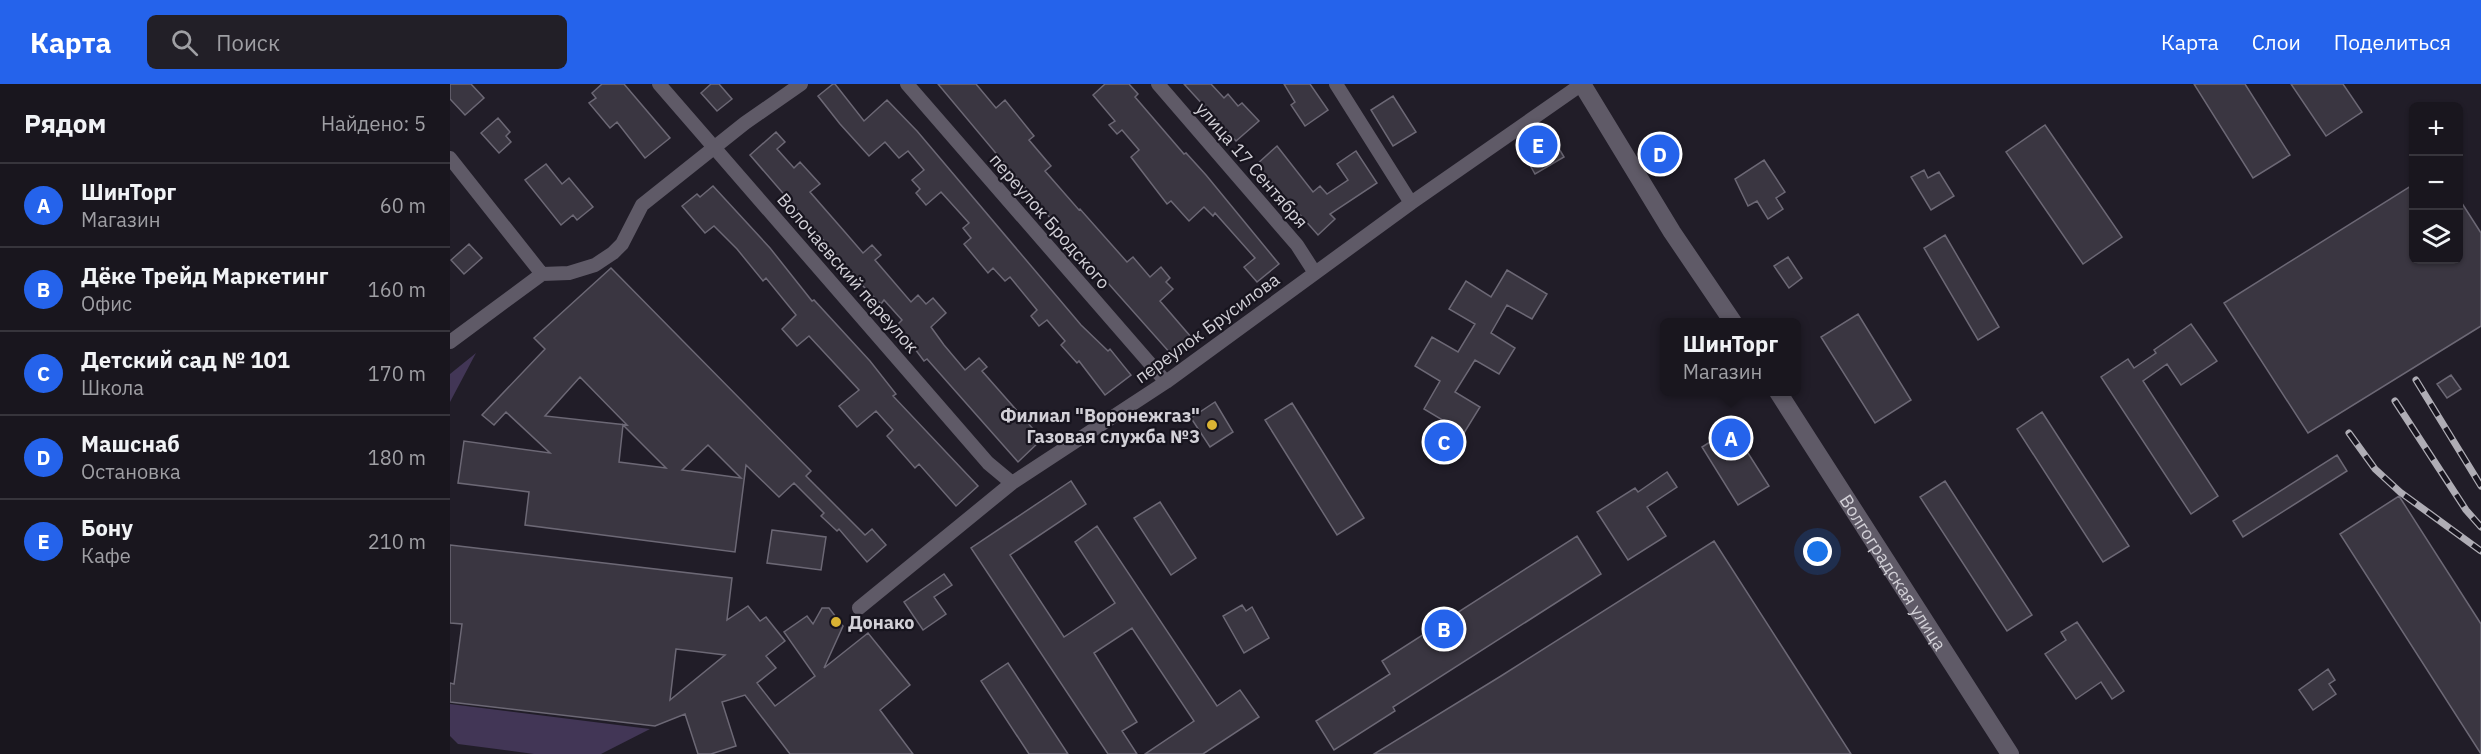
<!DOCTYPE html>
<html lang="ru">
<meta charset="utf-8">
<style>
:root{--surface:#19161e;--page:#221f27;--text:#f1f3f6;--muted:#9f9fa4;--line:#37353c;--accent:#2563eb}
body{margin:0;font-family:"IBM Plex Sans",sans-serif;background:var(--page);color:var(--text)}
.controls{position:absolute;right:18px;top:18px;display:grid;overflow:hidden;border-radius:9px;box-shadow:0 2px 4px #0004}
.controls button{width:54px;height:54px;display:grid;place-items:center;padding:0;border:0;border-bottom:2px solid var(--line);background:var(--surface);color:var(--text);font:30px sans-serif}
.you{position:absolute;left:1368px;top:468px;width:21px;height:21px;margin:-15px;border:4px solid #fff;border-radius:50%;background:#1a73e8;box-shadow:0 0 0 9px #1a73e833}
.badge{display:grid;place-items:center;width:39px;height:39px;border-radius:50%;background:var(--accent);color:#fff;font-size:20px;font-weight:700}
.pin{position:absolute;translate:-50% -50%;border:3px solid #fff;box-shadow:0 2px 6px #0006}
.popup{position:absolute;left:1210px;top:234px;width:141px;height:78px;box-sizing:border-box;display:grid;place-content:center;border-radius:9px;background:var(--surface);filter:drop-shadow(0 2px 4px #0005);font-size:20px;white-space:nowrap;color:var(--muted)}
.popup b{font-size:22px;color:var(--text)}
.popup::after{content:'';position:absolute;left:50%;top:100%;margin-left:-12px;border:12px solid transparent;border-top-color:var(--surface)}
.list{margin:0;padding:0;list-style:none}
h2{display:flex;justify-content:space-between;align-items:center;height:78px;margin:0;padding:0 24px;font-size:26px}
h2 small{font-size:20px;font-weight:400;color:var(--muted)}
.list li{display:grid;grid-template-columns:39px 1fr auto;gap:18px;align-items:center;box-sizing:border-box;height:84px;padding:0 24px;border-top:2px solid var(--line)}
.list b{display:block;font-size:22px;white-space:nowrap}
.list p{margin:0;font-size:20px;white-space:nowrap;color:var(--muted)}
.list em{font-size:20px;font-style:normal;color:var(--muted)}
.icon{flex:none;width:33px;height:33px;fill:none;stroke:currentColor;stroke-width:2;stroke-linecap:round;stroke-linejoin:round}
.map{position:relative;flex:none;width:2031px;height:670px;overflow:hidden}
header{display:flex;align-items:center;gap:36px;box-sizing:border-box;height:84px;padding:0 30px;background:var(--accent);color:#fff}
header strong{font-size:28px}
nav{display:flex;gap:33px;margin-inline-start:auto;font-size:21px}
.search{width:420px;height:54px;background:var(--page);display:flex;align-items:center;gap:15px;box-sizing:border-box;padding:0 21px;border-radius:9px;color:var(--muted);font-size:22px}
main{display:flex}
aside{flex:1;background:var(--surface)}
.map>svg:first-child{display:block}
.green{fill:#423656}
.building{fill:#3a3641;stroke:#6c6875;stroke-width:1.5;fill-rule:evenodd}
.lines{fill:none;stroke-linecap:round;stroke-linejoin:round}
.street{stroke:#5f5a67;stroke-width:14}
.secondary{stroke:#5f5a67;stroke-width:18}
.rail-casing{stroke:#afadb5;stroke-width:7}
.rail{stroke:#17141e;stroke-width:4.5;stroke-dasharray:14;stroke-linecap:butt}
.poi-dot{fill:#dab333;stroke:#17141e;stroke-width:2}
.labels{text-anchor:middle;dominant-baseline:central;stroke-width:4.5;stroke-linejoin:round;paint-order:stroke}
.street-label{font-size:18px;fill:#d2d0d7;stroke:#17141e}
.poi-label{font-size:18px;font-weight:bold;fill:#d2d0d7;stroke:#17141e;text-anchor:end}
</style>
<header>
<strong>Карта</strong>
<div class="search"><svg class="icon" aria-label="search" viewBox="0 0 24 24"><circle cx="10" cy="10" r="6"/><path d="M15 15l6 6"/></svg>Поиск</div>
<nav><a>Карта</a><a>Слои</a><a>Поделиться</a></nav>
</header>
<main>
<aside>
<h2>Рядом<small>Найдено: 5</small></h2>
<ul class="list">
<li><span class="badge">A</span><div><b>ШинТорг</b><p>Магазин</p></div><em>60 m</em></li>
<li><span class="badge">B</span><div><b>Дёке Трейд Маркетинг</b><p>Офис</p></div><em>160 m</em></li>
<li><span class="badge">C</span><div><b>Детский сад № 101</b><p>Школа</p></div><em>170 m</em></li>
<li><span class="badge">D</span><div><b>Машснаб</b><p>Остановка</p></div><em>180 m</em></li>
<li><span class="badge">E</span><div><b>Бону</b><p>Кафе</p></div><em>210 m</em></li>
</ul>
</aside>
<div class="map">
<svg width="2031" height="670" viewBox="0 0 2031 670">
<rect width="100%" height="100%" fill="#211d28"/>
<path class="green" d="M26,269L0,318V290Z
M0,620L200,645L151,670H84L8,660L0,652Z"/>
<path class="building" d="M0,0H21L34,14L15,31L0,15Z
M152,0H174L220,54L195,74L167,38L160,44L139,19L146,14L142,9Z
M261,0H269L282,15L267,27L251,9Z
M383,0H385L414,37L437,16L467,47L631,241L658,267L660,265L681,291L655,311L629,277L627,279L611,261L615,257L597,236L589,242L581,232L587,226L560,193L555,197L543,184L538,189L514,160L521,154L513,144L519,139L491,108L476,121L466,109L470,105L462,96L474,86L458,67L449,74L435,58L419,72L390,40L368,12Z
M488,0H526L546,24L555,16L584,52L579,56L601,82L595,87L629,126L630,125L677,178L683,173L700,193L711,183L720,194L716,198L723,205L710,217L741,253L721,270L601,135Z
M655,0H679L688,10L685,13L734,70L736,69L756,91L829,180L807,198L794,183L805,174L765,129L763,132L754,123L739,137L721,117L717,120L681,73L689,66L672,46L667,50L659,41L665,37L643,11Z
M734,0H761L774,14L778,10L788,22L792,19L809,37L786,57Z
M834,0H860L878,26L855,42L841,21L845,18Z
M1744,0H1795L1840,71L1803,94Z
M1841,0H1893L1912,28L1876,52Z
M943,12L966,48L943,62L921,26Z
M48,34L60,48L56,52L61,58L49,69L31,49Z
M1595,41L1672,153L1633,180L1556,68Z
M1098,46L1114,73L1085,90L1070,63Z
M326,48L335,58L327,65L344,84L350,78L370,100L360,108L394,147L413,169L422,161L431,171L425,176L461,218L468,211L476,220L483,214L496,229L481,243L494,261L515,286L529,274L537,283L532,287L592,355L568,378L477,275L474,277L447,241L452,236L434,216L431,220L413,202L300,71Z
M827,62L863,108L870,102L877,110L898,96L887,80L906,67L927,99L880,130L885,135L868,151L806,81Z
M1314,76L1335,108L1326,114L1333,125L1318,135L1307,117L1298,122L1285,95Z
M96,80L112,100L119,94L143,123L127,136L123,131L111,141L75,96Z
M1474,86L1478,94L1489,88L1504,112L1481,126L1461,93Z
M1964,100V176H2008V113L2031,149V242L1858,349L1774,219Z
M263,102L320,164L362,217L364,216L420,277L446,310L443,312L528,402L506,422L469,380L465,384L437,352L443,346L426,327L407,343L389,322L409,306L359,252L347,262L332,245L346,231L316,194L313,197L287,165L264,142L255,149L232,122L247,110L250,113Z
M1495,151L1549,243L1528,256L1474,164Z
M19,160L32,174L14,190L1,176Z
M1338,173L1352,194L1339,204L1324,182Z
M161,184L361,387L356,392L415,451L422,445L436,461L417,478L389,445L387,447L371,432L374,429L344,399L329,413L296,381L285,468L75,441L79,408L8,399L14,357L100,369L56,328L44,341L32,331L95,265L84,254ZM130,293L177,341L95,332ZM173,341L216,384L169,378ZM258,361L291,394L232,386Z
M1057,186L1097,210L1082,235L1057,221L1041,249L1065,264L1049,290L1025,276L1005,308L1030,323L1014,349L974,325L990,297L965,282L982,253L1008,268L1025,240L999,225L1016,197L1041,213Z
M1408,230L1461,316L1425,339L1371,253Z
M1741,240L1767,277L1731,301L1717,280L1693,297L1768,412L1741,430L1651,293L1678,275L1684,284L1706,269L1704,266Z
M2001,291L2011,305L1997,314L1987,300Z
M765,318L783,348L760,363L741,334Z
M842,319L914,434L887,451L815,336Z
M1592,328L1679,462L1653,478L1567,345Z
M1282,344L1319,402L1288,421L1252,363Z
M1887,371L1897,387L1793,453L1783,437Z
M1217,388L1227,403L1197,423L1216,452L1178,476L1147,428L1185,404L1188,408Z
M621,397L636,420L560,471L614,553L665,519L625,458L647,442L767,622L790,606L809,633L753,670H695L744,637L682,544L644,569L687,638L672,647L687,670H658L521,464Z
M1495,397L1582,531L1557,547L1470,413Z
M1949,412L2031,540V670L1890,450Z
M710,418L746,474L721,491L684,434Z
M322,446L376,453L371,486L317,479Z
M1127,452L1151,490L943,623L945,627L884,666L866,637L940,590L932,577Z
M1264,457L1401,670H924L1051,592Z
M0,461L282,494L277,536L298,522L310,537L316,533L335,557L316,572L326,584L307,599L325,622L365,592L334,548L357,532L363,540L372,524H379L393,542L374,584L418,549L460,601L430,626L463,670H340L295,611L272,618L286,662L261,670H248L235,630L205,642L0,618V599L4,600L12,540L0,539ZM226,565L275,571L220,616Z
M494,490L502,501L484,513L496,530L473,546L454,518Z
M792,521L796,527L802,523L819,554L794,569L773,532Z
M1627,538L1674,607L1662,615L1651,598L1626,615L1595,570L1616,556L1611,548Z
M558,579L618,670H579L531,597Z
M1878,585L1885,596L1879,600L1886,610L1863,626L1849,606Z"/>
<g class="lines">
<path class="street" d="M209,0L538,379L562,399
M457,0L716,298
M708,0L847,161L865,189
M886,0L961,119
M0,74L92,190
M0,258L92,190L119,189L145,181L163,169L172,160L192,121L295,39L351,0
M409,524L562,399L716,298L961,119L1132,0"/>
<g class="secondary">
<path d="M1132,0L1222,148L1283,238"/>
<path id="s1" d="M1328,308L1560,670"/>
</g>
<g class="rail-casing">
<path id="rail" d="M1966,296L2031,402
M1945,317L2016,426L2031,443
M1899,349L1925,385L1950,408L2031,467"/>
</g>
<use href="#rail" class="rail"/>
</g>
<g class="poi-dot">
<circle cx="762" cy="341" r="6"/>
<circle cx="386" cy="538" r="6"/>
</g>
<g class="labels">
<g class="street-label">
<text transform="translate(802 81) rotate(49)">улица 17 Сентября</text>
<text transform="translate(600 137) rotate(49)">переулок Бродского</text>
<text transform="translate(398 189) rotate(49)">Волочаевский переулок</text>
<text transform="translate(757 244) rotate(-36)">переулок Брусилова</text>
<text stroke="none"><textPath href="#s1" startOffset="214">Волгоградская улица</textPath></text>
</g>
<g class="poi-label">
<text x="750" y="331">Филиал "Воронежгаз"<tspan x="750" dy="21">Газовая служба №3</tspan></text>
<text x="398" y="538" text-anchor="start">Донако</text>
</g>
</g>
</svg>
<div class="controls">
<button>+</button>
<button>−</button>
<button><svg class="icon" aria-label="layers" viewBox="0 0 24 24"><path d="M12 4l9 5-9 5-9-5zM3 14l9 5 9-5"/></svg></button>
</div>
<div class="you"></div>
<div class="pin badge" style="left:1281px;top:354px">A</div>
<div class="popup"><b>ШинТорг</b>Магазин</div>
<div class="pin badge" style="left:994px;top:545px">B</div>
<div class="pin badge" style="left:994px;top:358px">C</div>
<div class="pin badge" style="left:1210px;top:70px">D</div>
<div class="pin badge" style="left:1088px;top:61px">E</div>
</div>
</main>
